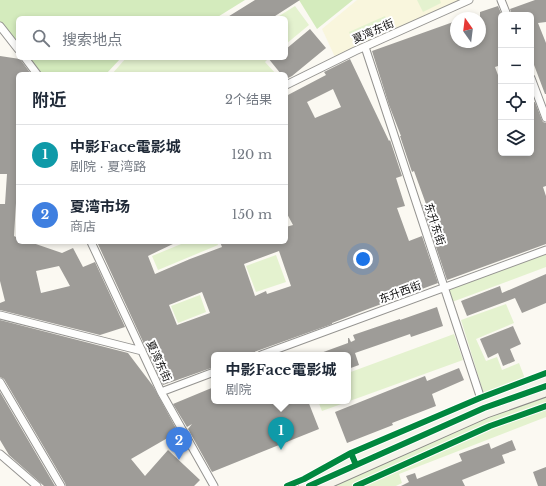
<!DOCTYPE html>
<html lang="zh">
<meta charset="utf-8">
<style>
:root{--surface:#fff;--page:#f2f2f3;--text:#1f2937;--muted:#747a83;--line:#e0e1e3;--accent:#ea580c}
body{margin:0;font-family:"Libre Baskerville","Noto Sans SC",serif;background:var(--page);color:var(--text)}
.controls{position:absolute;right:12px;top:12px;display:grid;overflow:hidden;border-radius:6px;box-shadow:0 2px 6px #0003}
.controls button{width:36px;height:36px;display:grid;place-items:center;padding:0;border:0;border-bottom:1px solid var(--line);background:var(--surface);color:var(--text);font:20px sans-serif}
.compass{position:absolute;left:450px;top:12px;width:36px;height:36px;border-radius:50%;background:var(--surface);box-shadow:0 2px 6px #0003;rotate:346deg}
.you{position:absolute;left:363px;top:259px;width:14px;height:14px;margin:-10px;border:3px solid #fff;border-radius:50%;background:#1a73e8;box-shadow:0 0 0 6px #1a73e833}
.badge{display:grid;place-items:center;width:26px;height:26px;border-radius:50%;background:var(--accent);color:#fff;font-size:13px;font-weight:700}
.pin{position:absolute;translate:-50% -33px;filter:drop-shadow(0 1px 2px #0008)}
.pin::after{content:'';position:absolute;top:21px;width:14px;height:12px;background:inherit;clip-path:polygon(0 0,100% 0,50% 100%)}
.popup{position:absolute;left:211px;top:352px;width:140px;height:52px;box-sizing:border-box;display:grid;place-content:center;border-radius:6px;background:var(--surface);filter:drop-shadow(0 1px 3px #0005);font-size:13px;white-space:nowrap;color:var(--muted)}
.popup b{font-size:15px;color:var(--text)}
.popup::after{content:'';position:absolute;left:50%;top:100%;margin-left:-8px;border:8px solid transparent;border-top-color:var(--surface)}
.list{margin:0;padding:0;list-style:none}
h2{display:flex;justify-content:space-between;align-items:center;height:52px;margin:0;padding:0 16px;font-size:17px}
h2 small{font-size:13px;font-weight:400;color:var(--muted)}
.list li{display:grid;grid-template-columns:26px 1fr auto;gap:12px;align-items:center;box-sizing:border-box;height:60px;padding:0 16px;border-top:1px solid var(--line)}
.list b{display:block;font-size:15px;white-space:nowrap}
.list p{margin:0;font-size:13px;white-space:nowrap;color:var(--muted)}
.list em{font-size:13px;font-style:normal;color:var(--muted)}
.icon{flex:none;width:22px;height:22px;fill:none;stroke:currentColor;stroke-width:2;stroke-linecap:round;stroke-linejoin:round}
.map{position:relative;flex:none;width:546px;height:486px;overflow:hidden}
.search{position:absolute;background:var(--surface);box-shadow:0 2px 6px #0003;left:16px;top:16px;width:272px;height:44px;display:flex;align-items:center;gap:10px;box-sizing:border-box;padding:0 14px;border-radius:6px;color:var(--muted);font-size:15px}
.panel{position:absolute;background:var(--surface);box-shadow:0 2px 6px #0003;left:16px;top:72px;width:272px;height:172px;border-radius:6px}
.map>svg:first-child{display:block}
.farmland{fill:#f9f6dd}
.green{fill:#e4f2cf}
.forest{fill:#d4ebbd}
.building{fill:#9e9c98;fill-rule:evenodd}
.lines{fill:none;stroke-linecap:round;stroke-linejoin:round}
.lane-casing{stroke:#949390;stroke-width:9}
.secondary-casing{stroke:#8b8a87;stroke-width:22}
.lane{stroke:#fefefd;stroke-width:7}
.secondary{stroke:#f5f4ea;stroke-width:20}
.cycleway-casing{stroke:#fff;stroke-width:8}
.cycleway{stroke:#00873e;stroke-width:6}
.labels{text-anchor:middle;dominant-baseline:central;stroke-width:4;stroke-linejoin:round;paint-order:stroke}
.street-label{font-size:11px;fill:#0d0d0d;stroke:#fff}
</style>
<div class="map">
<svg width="546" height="486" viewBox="0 0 546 486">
<rect width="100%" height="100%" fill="#fbf9f2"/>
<path class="farmland" d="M357,0H462L335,57L322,29Z"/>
<path class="green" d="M417,0H440L441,3L423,12Z
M295,6L309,25L286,44V18H276Z
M385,16L391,29L355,45L349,32Z
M126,58H269L265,62L276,74H112Z
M186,242H217L218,245L158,270L152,256Z
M546,254V267L452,302L448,290Z
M276,255L286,282L256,292L246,266Z
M200,295L206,312L178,323L171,306Z
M506,304L514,323L476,339L486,361L497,357L502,370L519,363L529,389L487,404L461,320Z
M454,334L463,360L322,411L318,401H348V373Z
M546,391V417L399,474L402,483L396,486H319Z"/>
<path class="forest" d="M0,0H245L216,18L158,17L157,18H18V48L0,24Z
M299,0H353L317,29Z
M26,58H121L106,74H38Z"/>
<path class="building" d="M255,0H300L272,18H226Z
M535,0H546V22L538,23L546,43V94H545L531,57V15H512L510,9Z
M498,6L502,15L501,65L495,67L501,83V153H531V103L535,102L542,120L543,122L546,123V186L543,187L546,196V244L447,280L422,205L426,204L414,171L412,172L400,136H401L389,105L372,51L456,21V42H480V12Z
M310,29L326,48L292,76L286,79V74H281L268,58H286V49Z
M0,56L20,59L31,74H18V203H16L14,236L18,238V242H30L62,253L73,248L83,267L95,262L125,327L100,335L0,310V303L5,301L0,281V204H5L7,174H0ZM59,266L70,286L41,293L36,271Z
M350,59L389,141L390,140L402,176L396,178L405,206L397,208L409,241L422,236L438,283L360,312L332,323V324L246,355H214V367L163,385L97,242H177L148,256L155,274L190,259L222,247L220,242H286V227L293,225L286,212V96L326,75L324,72ZM333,89L341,107L315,118L307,102ZM279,251L291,286L267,294L266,291L255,296L244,264ZM202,292L210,313L177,325L169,305Z
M546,274V303L522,313L515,298L467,316L461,301L500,286L502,293Z
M437,307L443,326L411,337L410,334L355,353L359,365L348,369V355H318V354L348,343V338H349L351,342L355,340L353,335L400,319V320Z
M0,320L128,353L153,386L178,432L131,459L145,476L168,450L200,480L194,486H66L65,483L4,379L0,377Z
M513,326L521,344L510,349L515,361L503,366L498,353L488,358L480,339Z
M459,368L464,380L432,394L436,406L392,423L393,425L347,443L335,412L425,376L427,381Z
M214,387V401H308L319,429L212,472L188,429L192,424L187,427L173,404Z
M0,392L55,486H44L9,455L0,440Z
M512,440L516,450L502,455L505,463L462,480L465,486H401L409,482L406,476L415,473L417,479L462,461L459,454L489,443L491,449Z
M546,467V486H538L533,472Z"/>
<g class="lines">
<g class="lane-casing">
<path id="lane" d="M501,0L507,15
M0,26L18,49
M365,47L484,408
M25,58L37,74
M531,78L546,118
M286,85L355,51L469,0
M91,242L161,392L214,486
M0,315L142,351
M261,355L546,250
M0,382L61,486
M161,392L214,372
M0,454L37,486"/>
</g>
<g class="secondary-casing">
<path id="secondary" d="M309,486L484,408L546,386"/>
</g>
<use href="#lane" class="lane"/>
<use href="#secondary" class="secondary"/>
<g class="cycleway-casing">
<path id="cycleway" d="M356,465L351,453L480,398L546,373
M287,486L304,479L351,453
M309,486L484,408L546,386
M356,486L490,426L546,406"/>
</g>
<use href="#cycleway" class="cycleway"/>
</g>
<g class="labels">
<g class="street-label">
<text transform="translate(373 31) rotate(-24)">夏湾东街</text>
<text transform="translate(435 224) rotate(72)">东升东街</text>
<text transform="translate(400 292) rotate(-20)">东升西街</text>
<text transform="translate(159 361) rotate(65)">夏湾东街</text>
</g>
</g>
</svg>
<div class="controls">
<button>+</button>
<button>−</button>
<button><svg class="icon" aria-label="locate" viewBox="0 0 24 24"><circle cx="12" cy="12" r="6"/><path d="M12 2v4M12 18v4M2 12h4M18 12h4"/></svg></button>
<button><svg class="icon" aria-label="layers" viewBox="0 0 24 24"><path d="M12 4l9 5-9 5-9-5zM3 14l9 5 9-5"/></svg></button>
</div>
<svg class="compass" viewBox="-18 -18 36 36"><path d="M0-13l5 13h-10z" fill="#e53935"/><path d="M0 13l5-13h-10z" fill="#747a83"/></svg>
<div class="you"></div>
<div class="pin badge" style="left:281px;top:450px;background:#0f9aa8">1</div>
<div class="popup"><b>中影Face電影城</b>剧院</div>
<div class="pin badge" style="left:179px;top:460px;background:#3f7fe0">2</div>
<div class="search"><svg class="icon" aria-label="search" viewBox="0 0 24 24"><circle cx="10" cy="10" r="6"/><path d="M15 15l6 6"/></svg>搜索地点</div>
<section class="panel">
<h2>附近<small>2个结果</small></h2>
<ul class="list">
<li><span class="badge" style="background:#0f9aa8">1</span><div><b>中影Face電影城</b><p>剧院 · 夏湾路</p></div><em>120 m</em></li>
<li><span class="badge" style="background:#3f7fe0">2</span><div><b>夏湾市场</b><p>商店</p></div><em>150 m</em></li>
</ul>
</section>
</div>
